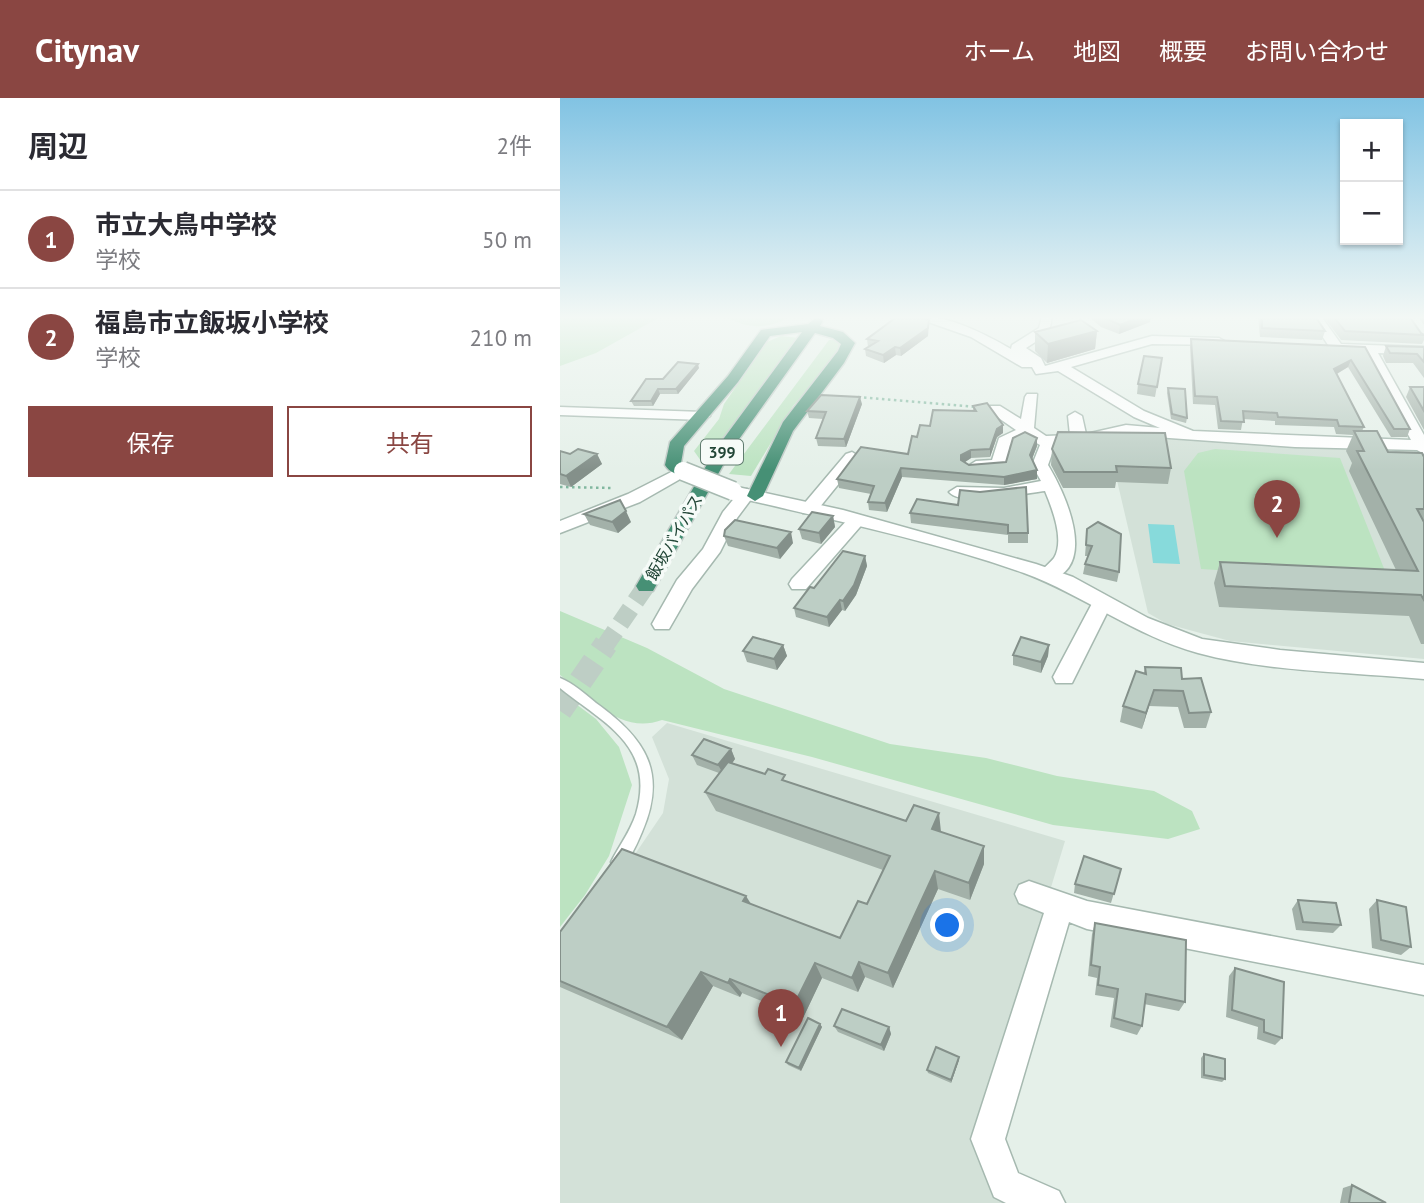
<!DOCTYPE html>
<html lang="ja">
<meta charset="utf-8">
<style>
:root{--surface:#fff;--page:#f7f7f7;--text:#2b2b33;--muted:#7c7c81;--line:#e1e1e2;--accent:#8a4642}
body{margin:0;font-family:"PT Sans","Noto Sans JP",sans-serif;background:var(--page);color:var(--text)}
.controls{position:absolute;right:21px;top:21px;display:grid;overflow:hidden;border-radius:0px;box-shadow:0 2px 5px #0004}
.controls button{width:63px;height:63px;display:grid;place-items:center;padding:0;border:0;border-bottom:2px solid var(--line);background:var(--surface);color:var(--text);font:35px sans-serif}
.you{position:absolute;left:388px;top:828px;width:24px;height:24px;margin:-18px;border:5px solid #fff;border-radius:50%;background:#1a73e8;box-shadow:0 0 0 10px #1a73e833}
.badge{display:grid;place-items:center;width:46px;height:46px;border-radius:50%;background:var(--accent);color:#fff;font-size:23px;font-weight:700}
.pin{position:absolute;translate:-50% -58px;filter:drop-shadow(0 2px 4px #0008)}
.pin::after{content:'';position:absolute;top:37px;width:24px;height:21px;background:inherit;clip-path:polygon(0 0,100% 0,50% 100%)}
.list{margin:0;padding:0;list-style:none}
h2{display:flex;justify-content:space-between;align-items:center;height:91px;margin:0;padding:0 28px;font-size:30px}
h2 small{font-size:23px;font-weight:400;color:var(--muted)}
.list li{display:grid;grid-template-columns:46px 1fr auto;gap:21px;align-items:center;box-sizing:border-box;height:98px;padding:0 28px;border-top:2px solid var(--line)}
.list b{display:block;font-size:26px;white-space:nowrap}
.list p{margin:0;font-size:23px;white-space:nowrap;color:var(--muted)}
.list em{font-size:23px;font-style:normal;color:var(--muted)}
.actions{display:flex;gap:14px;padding:21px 28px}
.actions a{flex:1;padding:16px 0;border:2px solid var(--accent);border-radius:0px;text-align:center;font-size:24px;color:var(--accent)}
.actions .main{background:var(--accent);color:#fff}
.map{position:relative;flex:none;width:864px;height:1105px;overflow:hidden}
header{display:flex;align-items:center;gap:42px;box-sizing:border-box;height:98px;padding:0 35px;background:var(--accent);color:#fff}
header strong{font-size:33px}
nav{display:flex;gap:38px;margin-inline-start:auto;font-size:24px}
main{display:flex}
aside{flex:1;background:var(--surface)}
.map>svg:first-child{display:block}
.built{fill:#d3e1d8}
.green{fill:#bce3c1}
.water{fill:#87dadb}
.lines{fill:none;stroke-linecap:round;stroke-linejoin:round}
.trunk-tunnel-far1{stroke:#becec5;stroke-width:18;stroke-dasharray:18 9;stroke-linecap:butt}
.trunk-tunnel{stroke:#becec5;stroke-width:24;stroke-dasharray:24 12;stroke-linecap:butt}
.service-casing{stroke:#a6b9b0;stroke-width:3}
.minor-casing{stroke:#a6b9b0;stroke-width:3}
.tertiary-casing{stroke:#a6b9b0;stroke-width:3}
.trunk-casing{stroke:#c1cbc7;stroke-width:3}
.path{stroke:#81b79f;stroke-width:2.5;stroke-dasharray:2.5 3.5;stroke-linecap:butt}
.service{fill:#fff;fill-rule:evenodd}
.minor{fill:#fff;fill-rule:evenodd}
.tertiary{fill:#fff;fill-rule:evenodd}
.trunk{fill:#469075;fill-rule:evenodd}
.tertiary-bridge-casing{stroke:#a6b9b0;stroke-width:21;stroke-linecap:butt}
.tertiary-bridge{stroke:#fff;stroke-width:18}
.wall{fill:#a3b1a9}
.shaded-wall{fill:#84908a}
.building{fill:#bdcec5;stroke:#84908a;stroke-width:2}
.labels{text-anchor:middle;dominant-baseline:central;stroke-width:7;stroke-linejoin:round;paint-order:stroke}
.shield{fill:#f6fbf8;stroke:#617c70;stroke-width:2}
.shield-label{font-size:16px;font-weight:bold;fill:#214536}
.far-street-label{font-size:16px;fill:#214536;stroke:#f6fbf8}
</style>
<header>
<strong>Citynav</strong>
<nav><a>ホーム</a><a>地図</a><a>概要</a><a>お問い合わせ</a></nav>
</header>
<main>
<aside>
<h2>周辺<small>2件</small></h2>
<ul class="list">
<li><span class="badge">1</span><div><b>市立大鳥中学校</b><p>学校</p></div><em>50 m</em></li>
<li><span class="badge">2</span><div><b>福島市立飯坂小学校</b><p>学校</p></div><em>210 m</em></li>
</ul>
<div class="actions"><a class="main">保存</a><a>共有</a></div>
</aside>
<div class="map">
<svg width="864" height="1105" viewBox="0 0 864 1105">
<rect width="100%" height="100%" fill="#e5f0e9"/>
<path class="built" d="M640,340L855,350L864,366V561L670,543L607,526L588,515L548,344Z
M107,625L505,743L415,1041L446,1105H0V856L54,787L103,715L109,681L92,639Z"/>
<path class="green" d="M0,218H102L36,255L0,268Z
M164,218H231C208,232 187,231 164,218Z
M221,238L239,240L145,363H141L134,353L159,321L164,306L207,244Z
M277,241L283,246L280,253L233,308L191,378L169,376L269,242Z
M655,351L780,360L829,483L641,471L624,373L638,355Z
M0,513L87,550L164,591L330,646L426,660L497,678L594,693L632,713L640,731L608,741L493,727L252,659L102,622C61,637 32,601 0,577Z
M0,594L36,621L59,649L72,687L49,758L25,797L0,829Z"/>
<path class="water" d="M588,426L614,427L620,466L593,465Z"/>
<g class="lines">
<path class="trunk-tunnel-far1" d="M45,548L86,488"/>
<path class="trunk-tunnel" d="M0,613L46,546"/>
<g class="service-casing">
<path id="service" d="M0,580C13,585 25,596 36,605C85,640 108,674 82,734C77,746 69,765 58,770L53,768L51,764C59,748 70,734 76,716C96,648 45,626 0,590Z"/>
</g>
<g class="minor-casing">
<path id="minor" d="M351,218C386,216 421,234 451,251L452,247L479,230L482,218H492L489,235L466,250L481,260L485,268L592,238L659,240L666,244L664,247L592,246L511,269L584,313L633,333L851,342L804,255L772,253L749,218H761L781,246L864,249V257L818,255L864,337V356L857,352L735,349L567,337L541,345L495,347L488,367C504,393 540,469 488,483L478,477C483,470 489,466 494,460C505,442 492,410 485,393C464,395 404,410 389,394L397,389L444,390L481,383L472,367L480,347L466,339L450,347L446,370L416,373L408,368L416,363L432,362L439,340L456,332L430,314V308H440L461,321L465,299L467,296H477L474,330L486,338L510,337L508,318L515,314L522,318L526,336L566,327L600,330L574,319L498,273L476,276L472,269H462L411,239Z
M292,354L300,359L298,362L255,415H243L240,411L243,407L286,356Z
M123,368L131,373L129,376L80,404L0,435V423L68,396Z
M187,391L195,396L177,420L160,454L132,491L109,531H95L92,526L117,482L143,451L163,414L181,392Z
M297,417L306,422L246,491H232L229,486L232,481L291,418Z
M543,496L553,503L512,585H496L493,579L536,498Z
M469,783L527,803L864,867V897L527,831L509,824L445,1041L458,1075L499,1093L505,1105H446L434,1099L411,1041L484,815L459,805L455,796L459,787Z"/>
</g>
<g class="tertiary-casing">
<path id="tertiary" d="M0,309L143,314L150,318L143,322L0,317Z
M173,388L283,412L476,466L513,479L588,520L642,541L720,552L864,565V581C791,574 708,574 638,555C575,538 524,497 464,475C368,441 266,421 167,397L165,393Z"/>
</g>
<g class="trunk-casing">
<path id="trunk" d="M257,219L263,223L260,228L283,234L295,245L284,265L233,333L203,398L195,403L187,398L223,324L278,253L281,246L273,240L255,235L172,351L93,493H79L76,488L156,351L242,234L210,238L178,284L124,348L121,365L131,373L129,376C120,379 110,375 105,367L110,344L168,278L201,232L248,226Z"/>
</g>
<path class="path" d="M298,299L416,309
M0,389L54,390"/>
<use href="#service" class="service"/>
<use href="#minor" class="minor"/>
<use href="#tertiary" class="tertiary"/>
<use href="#trunk" class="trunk"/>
<g class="tertiary-bridge-casing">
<path id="tertiary-bridge" d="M123,373L173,393"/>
</g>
<use href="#tertiary-bridge" class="tertiary-bridge"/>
</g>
<path class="wall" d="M528,218H591L590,224L559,236L541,229Z
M698,218H755L765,233L762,242L700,239Z
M763,218H864V227L859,220H850L861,235L864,236V242L862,246L781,242Z
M369,220L368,238L341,258L336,257L324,265L306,258L305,251L308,249L307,241Z
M537,233L535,251L487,265L475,253V234Z
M631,241L805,249L850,331L847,339H831L788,269L777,276L804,329L802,333L828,354L864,359V546H861L849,518L659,509L654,485L660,464L836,472L789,373L792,365L786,353L793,337L776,336L774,329L715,327V323L683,321L681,332L658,331L655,307L633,306L630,249Z
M826,248L864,249V280L853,265H826L823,258Z
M602,260L595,299L577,296L578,286Z
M139,270L118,296H100L93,308H74L71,303L103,281Z
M850,289H864V332L846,299Z
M608,290L627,320L626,325L611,321L607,295Z
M302,306L286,349L258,348L256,340L263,321L249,320L247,313Z
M413,308L443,335L437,339L430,359L411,360L405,364L409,367L446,364L477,348L472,361L477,381L444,387L342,379L327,414L309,412L308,404L311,396L279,390L277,381L348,356L357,339L370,328L413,313Z
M492,351L611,370L608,386L556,384L555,390H503L491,367Z
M0,353L10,356H37L42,366L11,389L0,386Z
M420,394L468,435V445H448V437L351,425L350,415L398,407Z
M24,416L71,424L58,435L30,427Z
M273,418L275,429L261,446L242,441L239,431Z
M527,431L559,474L557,484L523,476L525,466L528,458H525Z
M164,438L233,445L220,461L168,448Z
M305,458L307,468L296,497L285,513L282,512L269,529L236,519L234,510L254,490Z
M223,547L227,558L217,572L187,564L183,553Z
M489,547L488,558L481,575L453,567V557Z
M585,569L622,581L651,614L646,630H624L618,609L589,608L582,631L560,624L563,608L584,575Z
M171,651L175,661L172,665L381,734L424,766L410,802L378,791L333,890L305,879L298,894L262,880L243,920L182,895L180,899L153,888L122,942L0,889V834L191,806L280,840L307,806L323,772L156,713L145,694L159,675L137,667L132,657Z
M561,771L551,805L514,795L515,786Z
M738,802L781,827L773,835L736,832L732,811Z
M817,802L851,849L841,857L812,850L809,811Z
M535,825L625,904L619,913L584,906L582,928L577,937L550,929L554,900L535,897L537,880L528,878L532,836Z
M675,870L722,940L715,947L697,941L698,929L666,919L669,878Z
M260,926L262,929L241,973L228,967L226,964Z
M274,928L329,929L331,936L324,953L278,934Z
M644,956L665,981L662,984L641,980V960Z
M399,962L391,985L368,975L367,972Z
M792,1087L826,1105H780L783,1090Z"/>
<path class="shaded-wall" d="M583,218H591L590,224L559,236L560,227Z
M369,220L368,238L341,258L340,250L365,221Z
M537,233L535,251L487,265L488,246Z
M335,249L336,257L324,265L323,257Z
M791,262L788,269L771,279L774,271Z
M138,266L139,270L118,296L116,291Z
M98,291L100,296L93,308L91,303Z
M300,299L302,306L286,349L284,341Z
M443,327V335L437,339L430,359V351L437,331Z
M477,340V348L470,366V357Z
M411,352V360L402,366L401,357Z
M37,356L42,366L11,389L6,378Z
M341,370L342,379L327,414L325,405Z
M477,372V381L444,387V379Z
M66,413L71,424L58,435L52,424Z
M273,418L275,429L261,446L259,435Z
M231,434L233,445L220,461L217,450Z
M305,458L307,468L296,497L285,513L283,503Z
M280,502L282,512L269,529L267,519Z
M223,547L227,558L217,572L214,561Z
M489,547L488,558L481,575V564Z
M594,592L589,608L582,631L586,615Z
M171,651L175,661L164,677L158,667Z
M379,715L381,734L372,731Z
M424,748V766L410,802L409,785Z
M375,773L378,791L333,890L328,875Z
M186,798L196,814L183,803Z
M299,864L305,879L298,894L292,880Z
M255,865L262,880L243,920L234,907Z
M141,874L153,888L122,942L107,929Z
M170,881L182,895L180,899L168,885Z
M260,926L262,929L241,973L239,970Z
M329,929L331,936L324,953L321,947Z
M399,959V962L391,985V982Z"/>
<path class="building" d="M338,218H362L369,220L365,221L369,222L368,230L340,250L335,249L323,257L305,251L318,243L307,241Z
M540,218H583L560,227Z
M702,218H755L765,233L702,230Z
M773,218H849L861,235L864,237L785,233Z
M521,222L537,233L488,246L475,234Z
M631,241L805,249L850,331H834L791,262L774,271L804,329L779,328L777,322L718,319L717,315L683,313L684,324L661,323L657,299L635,298Z
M826,248L864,249V264L857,256L830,255Z
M584,258L602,260L597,289L578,286Z
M118,264L138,266L116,291H98L91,303H71L86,281H103Z
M850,289H864V313Z
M608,290L625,291L627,320L612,316Z
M261,297L300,299L284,341L256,340L266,314L247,313Z
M427,305L443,327L437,331L430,351L411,352L401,357V362L409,367L446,364L453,340L465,334L477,340L470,357L477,372L444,379L341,370L325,405L308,404L314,388L277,381L301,349L348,356L352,338L357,339L360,327L370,328L373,312L416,313L413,308Z
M794,333H817L828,354L862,355L864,359V411H857L864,424V502L861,497L665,488L660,464L858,473L797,353H804Z
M498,334L605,335L611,370L556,368L557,374H504L492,351Z
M18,351L37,356L6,378L0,376V353L10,356Z
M466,389L468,435H448V427L350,415L357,401L398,407L400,392L420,394Z
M60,402L66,413L52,424L24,416Z
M252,414L273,418L259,435L239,431Z
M175,422L231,434L217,450L164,438L165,432Z
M538,424L561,436L559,474L525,466L532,448L526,447L527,431Z
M283,453L305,458L294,487L283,503L280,502L267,519L234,510L250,489L254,490Z
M193,539L223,547L214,561L183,553Z
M461,539L489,547L481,564L453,557Z
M585,569L621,570L622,581L641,580L651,614L629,615L623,593L594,592L586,615L563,608L576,573L586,576Z
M144,641L171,651L158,667L132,657Z
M168,664L205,676L208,671L225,677L222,682L346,723L354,707L379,715L372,731L424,748L409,785L375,773L328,875L299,864L292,880L255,865L234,907L170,881L168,885L141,874L107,929L0,883V834L62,751L186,798L183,803L280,840L298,803L307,806L330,758L145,694Z
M524,758L561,771L554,796L515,786Z
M738,802L776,805L781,827L743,824Z
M817,802L846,809L851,849L821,842Z
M535,825L626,842L625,904L586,896L582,928L554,920L558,891L538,887L540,869L531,867Z
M675,870L724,884L722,940L704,934V922L672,912Z
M282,911L329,929L321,947L274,928Z
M248,920L260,926L239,970L226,964Z
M376,949L399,959L391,982L367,972Z
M644,956L665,961V981L644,977Z
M792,1087L826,1105H789Z"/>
<linearGradient id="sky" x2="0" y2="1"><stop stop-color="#81c3e3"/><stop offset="0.59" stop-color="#f3f8f5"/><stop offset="1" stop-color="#f3f8f5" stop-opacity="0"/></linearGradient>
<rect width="864" height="372" fill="url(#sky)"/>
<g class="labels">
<rect class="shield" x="141" y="341.5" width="42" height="25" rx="5"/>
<g class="shield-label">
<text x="162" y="354">399</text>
</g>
<g class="far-street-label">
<text transform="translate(114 439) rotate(-60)">飯坂バイパス</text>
</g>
</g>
</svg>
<div class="controls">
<button>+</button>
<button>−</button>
</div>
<div class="you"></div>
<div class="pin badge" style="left:221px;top:949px">1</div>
<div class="pin badge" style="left:717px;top:440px">2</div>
</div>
</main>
